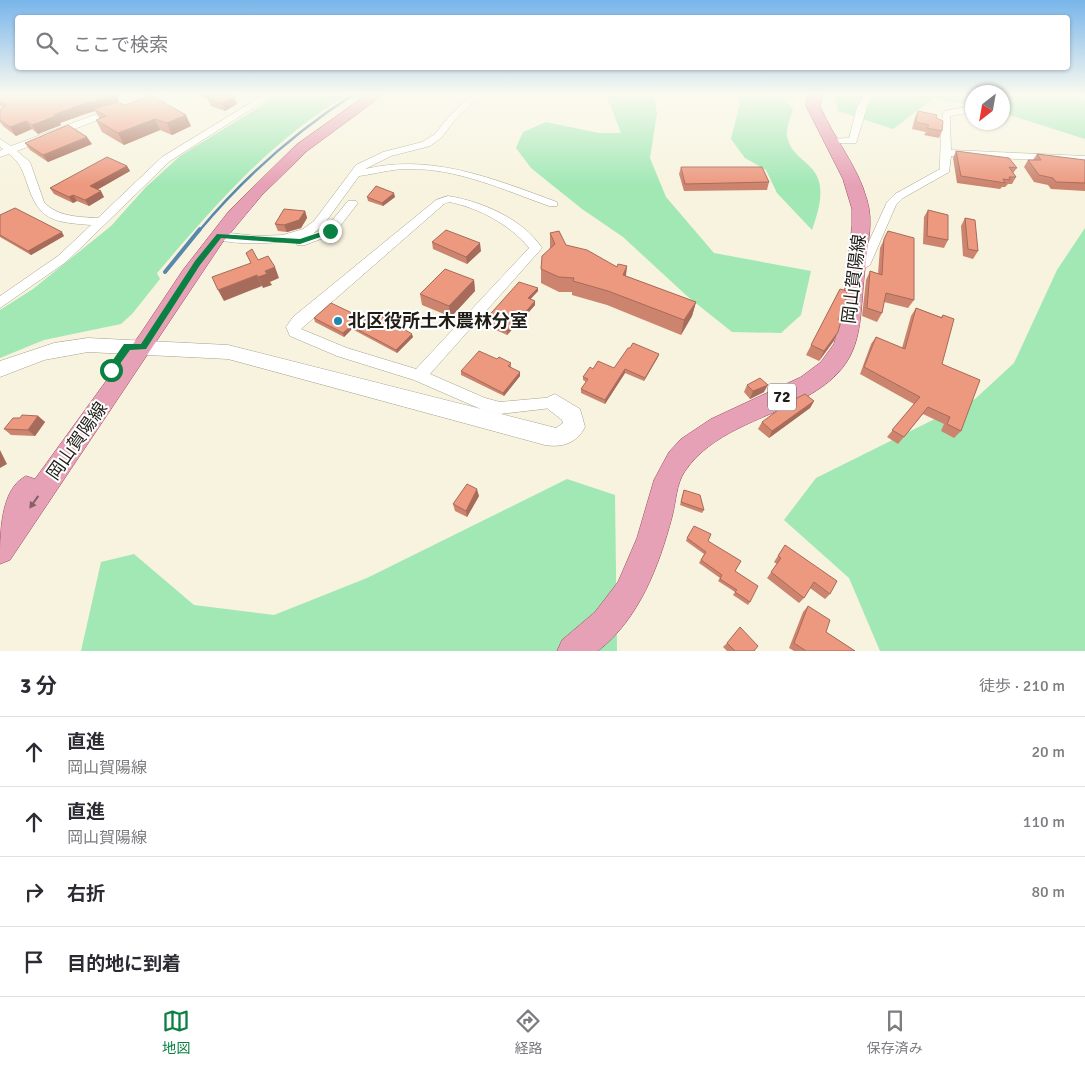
<!DOCTYPE html>
<html lang="ja">
<meta charset="utf-8">
<style>
:root{--surface:#fff;--page:#f7f7f7;--text:#2b2b33;--muted:#7c7c81;--line:#e1e1e2;--accent:#0b8043}
body{margin:0;font-family:Signika,"Noto Sans JP",sans-serif;background:var(--page);color:var(--text)}
.compass{position:absolute;left:965px;top:85px;width:45px;height:45px;border-radius:50%;background:var(--surface);box-shadow:0 1px 4px #0004;rotate:211deg}
.stop{position:absolute;width:15px;height:15px;margin:-11px;border:4px solid #0b8043;border-radius:50%;background:#fff}
.stop.end{background:#0b8043;border-color:#fff;box-shadow:0 1px 5px #0008}
.list{margin:0;padding:0;list-style:none}
h2{display:flex;justify-content:space-between;align-items:center;height:65px;margin:0;padding:0 20px;font-size:21px}
h2 small{font-size:16px;font-weight:400;color:var(--muted)}
.list li{display:grid;grid-template-columns:32px 1fr auto;gap:15px;align-items:center;box-sizing:border-box;height:70px;padding:0 20px;border-top:1px solid var(--line)}
.list b{display:block;font-size:19px;white-space:nowrap}
.list p{margin:0;font-size:16px;white-space:nowrap;color:var(--muted)}
.list em{font-size:16px;font-style:normal;color:var(--muted)}
.icon{flex:none;width:28px;height:28px;fill:none;stroke:currentColor;stroke-width:2;stroke-linecap:round;stroke-linejoin:round}
.map{position:relative;flex:none;width:1085px;height:651px;overflow:hidden}
.search{position:absolute;background:var(--surface);box-shadow:0 1px 4px #0004;left:15px;right:15px;top:15px;height:55px;display:flex;align-items:center;gap:12px;box-sizing:border-box;padding:0 18px;border-radius:5px;color:var(--muted);font-size:19px}
.sheet{height:345px;background:var(--surface)}
nav{display:flex;justify-content:space-around;align-items:center;box-sizing:border-box;height:70px;border-top:1px solid var(--line);background:var(--surface);font-size:14px;color:var(--muted)}
nav a{display:grid;justify-items:center;gap:2px}
nav .on{color:var(--accent)}
.map>svg:first-child{display:block}
.green{fill:#a1e8b5}
.lines{fill:none;stroke-linecap:round;stroke-linejoin:round}
.stream-far1{stroke:#5889ad;stroke-width:2.5}
.stream{stroke:#5889ad;stroke-width:4}
.street-casing{stroke:#a6a28e;stroke-width:1}
.secondary-casing{stroke:#a6a28e;stroke-width:1}
.primary-casing{stroke:#974a5e;stroke-width:1}
.street{fill:#fff;fill-rule:evenodd}
.secondary{fill:#fff;fill-rule:evenodd}
.primary{fill:#e7a1b6;fill-rule:evenodd}
.wall{fill:#cc846e}
.shaded-wall{fill:#a66b5a}
.building{fill:#ed9980;stroke:#a66b5a}
.oneway{fill:#835f66}
.route{fill:#0b8043}
.poi-dot{fill:#1f86af;stroke:#fff;stroke-width:2}
.labels{text-anchor:middle;dominant-baseline:central;stroke-width:4;stroke-linejoin:round;paint-order:stroke}
.shield{fill:#fff;stroke:#62615c;stroke-width:1}
.shield-label{font-size:16px;font-weight:bold;fill:#1f1d16}
.street-label{font-size:18px;fill:#1f1d16;stroke:#fff}
.poi-label{font-size:18px;font-weight:bold;fill:#1f1d16;stroke:#fff;text-anchor:start}
</style>
<div class="map">
<svg width="1085" height="651" viewBox="0 0 1085 651">
<rect width="100%" height="100%" fill="#f7f3de"/>
<path class="green" d="M280,94H348C268,143 217,203 157,273L160,279L132,314L121,324L44,340L0,358V310L33,289L111,226L146,187L180,156Z
M606,94H653L657,113L650,158L666,197L714,253L811,271L801,315L781,333L732,332L687,296L623,237L582,209L531,168L516,148L523,132L546,122L599,133H621Z
M736,94H781L793,109C791,117 786,128 787,136C790,153 803,158 813,170C827,187 818,212 812,230L777,193L766,170L745,158L731,139L740,104Z
M835,94H972V106L934,98L893,129L838,111Z
M1003,94H1065L1085,100V139L1003,113Z
M1085,228V651H880L849,578L784,520L816,478L975,399L1014,363L1057,270Z
M567,479L615,495L617,651H81L101,562L134,554L194,605L274,615L367,578Z"/>
<g class="lines">
<path class="stream-far1" d="M199,231C244,177 295,132 354,94"/>
<path class="stream" d="M165,272L200,229"/>
<g class="street-casing">
<path id="street" d="M171,94H184L142,107L137,104Z
M265,94H275L170,161L66,262L0,308V296L58,256L91,225C53,222 39,221 27,183C22,169 20,163 9,154L0,157V151L3,149L0,147V139L11,146L113,108H119V112L17,151L30,162L44,202C57,217 80,217 98,218L162,157Z
M472,94H481L455,120L441,138L430,146L391,156L365,169C432,153 494,179 557,202V206H549C504,190 457,168 408,169C391,169 375,174 359,176L322,227L312,234L326,228L348,201H356L358,203L334,234L305,245H297L296,240C281,243 223,247 213,236L219,232L258,236L283,235L303,229L314,221L356,165L383,152L422,142L435,134L449,116Z
M865,94H873L867,107L856,143H827V139L849,138L857,107Z
M972,106V112L950,116L951,150L1085,156V162L951,156L949,172L903,198L896,205L870,265L859,271H851L849,268L861,259L887,202L895,194L940,169C940,160 941,115 944,111Z
M448,196C481,201 523,219 542,248L430,374L485,398L500,402L555,397L560,399L563,403L560,407L500,414L483,410L414,380L337,356L290,336L286,327L293,317L436,200ZM449,202C477,207 511,225 529,248L416,369L347,348L301,329L444,204Z"/>
</g>
<g class="secondary-casing">
<path id="secondary" d="M88,338L228,345L556,428L563,423L562,420L548,409L545,403L548,397L555,394L580,409L585,427C577,443 562,448 545,445L228,359L88,352L44,360L0,377V361L54,343Z"/>
</g>
<g class="primary-casing">
<path id="primary" d="M368,94H384L307,151L262,195L222,243L10,560L0,564C0,534 0,489 26,476L35,479L141,333L183,270L229,211L296,145Z
M808,94H822L820,106C834,139 858,166 867,200C874,223 867,245 865,268C858,332 866,366 800,400C760,421 712,432 685,471C676,484 676,502 672,517C659,566 639,619 598,651H557L562,640L595,612L618,582L637,538L654,480L669,452L681,439L711,419L801,377L821,362L834,344L842,312L852,226V209L843,179L806,106Z"/>
</g>
<use href="#street" class="street"/>
<use href="#secondary" class="secondary"/>
<use href="#primary" class="primary"/>
</g>
<path class="wall" d="M0,94H121L117,96L119,101L115,103L191,126L172,135L160,130L124,145L102,132L96,120L100,119L95,111L88,113L60,123L61,125L38,134L32,129L16,136L3,126L0,122V109L3,108L0,106Z
M200,94H234L231,95L234,96L237,104L225,111L211,106L208,99L202,97Z
M918,111L936,118L942,131L939,138L924,135L926,132L912,129L915,117Z
M25,143L92,144L48,162L30,150Z
M956,151L1017,168L1013,173L1016,177L1012,184H1008L1005,187H1002L1000,189L957,183L953,158Z
M1037,154L1085,160V191L1051,189L1048,185L1034,182L1024,167L1028,160H1033Z
M127,166L130,171L97,190L104,197L89,206L77,201L73,203L54,194L50,188Z
M681,167L769,182L767,190L684,191L679,174Z
M367,197H395L383,206L368,201Z
M928,210L948,240L944,248L923,244L924,217Z
M305,211L307,218L301,228L287,232L278,231L275,224Z
M0,215L64,236L31,255L0,237Z
M965,218L978,251L973,259L963,256L961,226Z
M888,231L914,300L908,308L884,302L882,313L877,322L862,316L866,280L870,271L878,274L880,248Z
M550,233L566,245L617,267L627,266L626,276L696,302L692,316L681,335L607,305L572,295V292H559L541,283V269L550,248Z
M432,242L481,251L467,264L433,249Z
M474,280L475,291L451,317L422,305L420,294Z
M538,288V291L530,299L535,305L525,316L526,317V321L520,328L515,326L507,335L485,325L484,321Z
M840,289L838,332L833,342L819,361L806,355Z
M916,308L941,317L943,315L942,364L961,431L954,438L941,431L944,424L923,414L898,444L887,437L914,404L860,374L871,344L876,337L902,348L911,316Z
M314,318L373,323L413,337L397,353L352,329L344,337L315,322Z
M659,354L658,357L644,381L625,373L605,404L581,393V389L586,382L583,380V377L593,369L614,368Z
M497,359L511,363V367L520,376L504,396L461,375V371Z
M747,385L764,392L750,399L744,392Z
M814,401L810,408L769,438L758,429L762,422Z
M38,416L45,422L35,436L11,435L4,429L20,418Z
M684,490L704,510L702,513L680,505Z
M479,496L467,517L455,511L453,504Z
M687,538L708,541L735,571L750,602L748,605L733,595L735,592L718,581L720,578L699,563L704,554L686,541Z
M785,545L830,594L825,599L810,588L804,598L799,603L767,578L777,564L774,562Z
M808,606L826,632L855,651H794L789,648L803,612Z
M727,643L754,651H727L723,647Z"/>
<path class="shaded-wall" d="M110,94H121L117,96L119,101L112,104L94,109L95,111L88,113L60,123L61,125L38,134L32,125L54,115L105,96Z
M234,96L237,104L225,111L222,103Z
M186,115L191,126L172,135L167,123Z
M155,119L160,130L124,145L118,133Z
M26,121L32,129L16,136L10,127Z
M87,137L92,144L48,162L43,155Z
M127,166L130,171L93,192L90,186Z
M101,191L104,197L89,206L85,200Z
M394,193L395,197L383,206L382,203Z
M73,195L77,201L73,203L69,197Z
M305,211L307,218L301,228L287,232L284,225Z
M62,232L64,236L31,255L28,251Z
M480,243L481,251L467,264L466,257Z
M627,266L625,280L623,275Z
M275,267L279,278L270,282L272,285L263,288L258,277L265,271Z
M257,275L262,286L224,301L218,290Z
M474,280L475,291L451,317L449,306Z
M538,288V291L528,302V298Z
M535,301V305L523,319V315Z
M696,302L692,316L681,335L684,320Z
M526,317V321L520,328V325Z
M514,322L515,326L507,335V331Z
M351,326L352,329L344,337L343,333Z
M838,332L833,342L819,361L824,351Z
M412,334L413,337L397,353L396,350Z
M659,354L658,357L644,381L645,378Z
M625,369V373L605,404V400Z
M520,372V376L504,396L503,393Z
M768,385L764,392L750,399L753,391Z
M814,401L810,408L769,438L772,431Z
M38,416L45,422L35,436L28,430Z
M0,450L7,464L0,468Z
M477,489L479,496L467,517L466,511Z"/>
<path class="building" d="M0,94H112L105,96L109,98L83,104L54,115L56,116L32,125L26,121L10,127L0,120V109L7,106L0,101Z
M220,94H225L234,96L222,103L208,99Z
M151,95L186,115L167,123L155,119L118,133L96,120L106,116L94,109L118,102L125,105Z
M918,111L937,115L936,118L943,121L942,131L927,128L929,125L916,122Z
M68,125L87,137L43,155L25,143Z
M956,151L1009,158L1017,168L1009,167L1016,177H1009L1010,180L1003,179L1005,183L961,176Z
M1037,154L1085,160V183L1056,182L1053,178L1039,175L1028,160H1041Z
M107,157L127,166L90,186L101,191L85,200L73,195L69,197L50,188Z
M681,167H762L769,182L685,184Z
M376,186L394,193L382,203L367,197Z
M15,208L62,232L28,251L0,235V215Z
M284,209L305,211L299,220L284,225L275,224Z
M928,210L948,215V240L927,236Z
M965,218L975,220L978,251L968,249Z
M446,230L480,243L466,257L432,242Z
M559,231L566,245L587,250L617,267L618,264L627,266L623,275L696,302L684,320L608,291L573,281L574,278L559,277L541,269L542,256L555,244L550,233Z
M888,231L914,238V300L886,293L882,313L867,308L870,271L882,275L884,239Z
M252,249L258,260L268,256L275,267L265,271L267,274L258,277L257,275L218,290L212,277L251,263L246,253Z
M445,269L474,280L449,306L420,294Z
M519,282L538,288L528,298L535,301L523,315L526,317L520,325L514,322L507,331L484,321Z
M840,289L847,291L844,309L838,320L841,321L838,332L824,351L811,345Z
M331,303L373,323L381,316L412,334L396,350L351,326L343,333L314,318Z
M916,308L942,318L943,315L954,319L942,364L980,380L961,431L947,424L950,417L928,407L904,437L892,430L920,397L864,367L876,337L905,349Z
M633,343L659,354L645,378L625,369L605,400L581,389L588,379L583,377L590,367L593,369L598,361L614,368L628,348H630Z
M479,351L497,359L499,357L511,363L508,366L520,372L503,393L461,371Z
M760,378L768,385L753,391L747,385Z
M805,394L814,401L772,431L762,422L789,402Z
M22,415L38,416L28,430L4,429L13,418H20Z
M467,484L477,489L466,511L453,504Z
M684,490L700,495L704,510L681,502Z
M694,526L711,534L708,541L741,561L735,571L758,586L750,602L735,592L737,590L720,579L722,575L701,560L706,552L687,538Z
M785,545L837,581L830,594L814,582L804,598L771,572L781,558L778,556Z
M808,606L830,620L826,632L855,651H806L794,643Z
M740,627L758,646L754,651H735L727,643Z"/>
<defs><path id="oneway-solid" d="M-6-.8H1V-3.2L6.5 0L1 3.2V.8H-6Z" transform="scale(1.25)"/></defs>
<use class="oneway" href="#oneway-solid" transform="translate(34 502) rotate(125)"/>
<linearGradient id="sky" x2="0" y2="1"><stop stop-color="#78b5ea"/><stop offset="0.51" stop-color="#fbfaf0"/><stop offset="1" stop-color="#fbfaf0" stop-opacity="0"/></linearGradient>
<rect width="1085" height="185" fill="url(#sky)"/>
<path class="route" d="M330,229L332,233L300,244L221,238L200,265L146,349L130,350L114,372H108V367L124,344H141L195,261L217,234L300,239Z"/>
<circle class="poi-dot" cx="338" cy="321" r="5"/>
<g class="labels">
<rect class="shield" x="768" y="383.5" width="28" height="27" rx="4"/>
<g class="shield-label">
<text x="782" y="397">72</text>
</g>
<g class="street-label">
<text transform="translate(854 279) rotate(-83)">岡山賀陽線</text>
<text transform="translate(77 441) rotate(-55)">岡山賀陽線</text>
</g>
<g class="poi-label">
<text x="348" y="321">北区役所土木農林分室</text>
</g>
</g>
</svg>
<svg class="compass" viewBox="-18 -18 36 36"><path d="M0-13l5 13h-10z" fill="#e53935"/><path d="M0 13l5-13h-10z" fill="#7c7c81"/></svg>
<div class="stop" style="left:111px;top:370px"></div>
<div class="stop end" style="left:330px;top:231px"></div>
<div class="search"><svg class="icon" aria-label="search" viewBox="0 0 24 24"><circle cx="10" cy="10" r="6"/><path d="M15 15l6 6"/></svg>ここで検索</div>
</div>
<section class="sheet">
<h2>3 分<small>徒歩 · 210 m</small></h2>
<ul class="list">
<li><svg class="icon" aria-label="ahead" viewBox="0 0 24 24"><path d="M12 20V5M6 11l6-6 6 6"/></svg><div><b>直進</b><p>岡山賀陽線</p></div><em>20 m</em></li>
<li><svg class="icon" aria-label="ahead" viewBox="0 0 24 24"><path d="M12 20V5M6 11l6-6 6 6"/></svg><div><b>直進</b><p>岡山賀陽線</p></div><em>110 m</em></li>
<li><svg class="icon" aria-label="right" viewBox="0 0 24 24"><path d="M7 20v-9h11M14 6l5 5-5 5"/></svg><div><b>右折</b></div><em>80 m</em></li>
<li><svg class="icon" aria-label="arrive" viewBox="0 0 24 24"><path d="M6 21V4h12l-3 4 3 4H6"/></svg><div><b>目的地に到着</b></div></li>
</ul>
</section>
<nav>
<a class="on"><svg class="icon" aria-label="map" viewBox="0 0 24 24"><path d="M3 6l6-2 6 2 6-2v14l-6 2-6-2-6 2zM9 4v14M15 6v14"/></svg>地図</a>
<a><svg class="icon" aria-label="directions" viewBox="0 0 24 24"><path d="M12 3l9 9-9 9-9-9zM9 14v-3h6M13 9l2 2-2 2"/></svg>経路</a>
<a><svg class="icon" aria-label="saved" viewBox="0 0 24 24"><path d="M7 4h10v16l-5-4-5 4z"/></svg>保存済み</a>
</nav>
